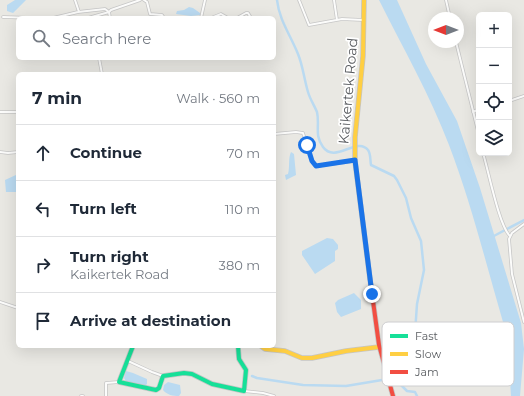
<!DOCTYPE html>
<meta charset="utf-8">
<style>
:root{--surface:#fff;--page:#f6f6f7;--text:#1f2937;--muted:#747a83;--line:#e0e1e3}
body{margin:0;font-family:Montserrat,sans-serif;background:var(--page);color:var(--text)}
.controls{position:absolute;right:12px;top:12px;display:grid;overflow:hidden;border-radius:6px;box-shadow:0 4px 16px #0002}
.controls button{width:36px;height:36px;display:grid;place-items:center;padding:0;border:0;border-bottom:1px solid var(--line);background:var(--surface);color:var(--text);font:20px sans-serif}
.compass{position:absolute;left:428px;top:12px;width:36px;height:36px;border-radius:50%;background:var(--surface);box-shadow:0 4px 16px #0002;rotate:270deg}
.stop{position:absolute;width:12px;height:12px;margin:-9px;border:3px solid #1a73e8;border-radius:50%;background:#fff}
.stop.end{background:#1a73e8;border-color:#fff;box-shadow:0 1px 4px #0008}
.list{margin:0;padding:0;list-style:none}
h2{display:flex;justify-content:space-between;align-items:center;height:52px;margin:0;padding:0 16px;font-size:17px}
h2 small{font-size:13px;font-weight:400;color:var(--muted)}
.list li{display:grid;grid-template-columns:26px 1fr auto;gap:12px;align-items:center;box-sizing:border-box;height:56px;padding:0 16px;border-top:1px solid var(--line)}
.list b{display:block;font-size:15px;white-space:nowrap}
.list p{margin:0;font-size:13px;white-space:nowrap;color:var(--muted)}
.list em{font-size:13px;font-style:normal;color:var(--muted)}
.icon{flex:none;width:22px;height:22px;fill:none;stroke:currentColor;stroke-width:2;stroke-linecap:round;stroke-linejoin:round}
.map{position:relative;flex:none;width:524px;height:396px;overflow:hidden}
.search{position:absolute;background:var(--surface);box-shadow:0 4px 16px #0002;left:16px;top:16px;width:260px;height:44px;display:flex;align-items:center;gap:10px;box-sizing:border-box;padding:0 14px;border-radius:6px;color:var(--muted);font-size:15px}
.panel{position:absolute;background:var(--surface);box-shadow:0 4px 16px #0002;left:16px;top:72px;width:260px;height:276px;border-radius:6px}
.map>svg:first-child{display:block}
.water{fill:#badaf1}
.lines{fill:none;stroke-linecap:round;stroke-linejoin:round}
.canal{stroke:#badaf1;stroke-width:2.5}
.street-casing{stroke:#c6c6c6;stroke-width:3.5}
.fast-casing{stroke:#c5c5c5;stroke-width:5.5}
.slow-casing{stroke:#c5c5c5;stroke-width:5.5}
.jam-casing{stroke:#c5c5c5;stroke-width:5.5}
.street{stroke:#fcfcfb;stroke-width:2}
.fast{stroke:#16e098;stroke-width:4}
.slow{stroke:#ffcf43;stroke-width:4}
.jam{stroke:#f24e42;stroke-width:4}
.route{stroke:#1a73e8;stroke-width:5}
.labels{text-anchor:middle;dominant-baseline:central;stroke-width:3.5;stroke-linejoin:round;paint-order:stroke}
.street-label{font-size:14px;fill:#5a5d61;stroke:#fff}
.key{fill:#fff;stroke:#ceced0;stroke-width:1}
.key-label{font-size:11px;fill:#5a5d61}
</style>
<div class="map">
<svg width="524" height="396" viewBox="0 0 524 396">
<rect width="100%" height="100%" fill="#e9e8e3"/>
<path class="water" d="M15,0H26L13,13L7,11V5Z
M379,0H397L426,64L457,121L480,188L521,323L524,349L520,396H511L508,350L505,329C487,268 472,205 449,145C430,95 403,48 379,0Z
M189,7L193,8L200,13V15L191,16L176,14L177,11L184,10Z
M291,152L294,154L296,175L286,180L285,175L288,174C290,167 288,158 291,152Z
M18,174V192H6L5,180Z
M327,238L333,239L338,245V249L335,251V261L315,274L302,255V251Z
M354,293L361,300V309L341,317L337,312L335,303L338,300Z
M126,371L133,373L147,379V384L145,386L127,383L124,378Z
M168,382L180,385L181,393L179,396C173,396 167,395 163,390L164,385Z"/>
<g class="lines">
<path class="canal" d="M277,0C279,20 291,36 298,54C303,66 304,79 308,92C310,99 314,105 317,112C320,125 314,135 323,147C335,164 357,136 368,150C371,154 370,160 371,165L394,176L397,180L406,198L411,218L421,241L424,270L417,304L415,333L412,353
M492,237L524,220
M252,376L257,378L303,385L346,386L394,378L407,391L415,392L417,396"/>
<g class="street-casing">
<path id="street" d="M75,0L79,12
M144,0L147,2L150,14L162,15L164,18
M299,0L309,25L342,19L363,20
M334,0L337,20
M446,0L450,18
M3,17L34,18
M53,18L78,12L105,9L109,12L88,18
M110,18L109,12L111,10L140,0
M184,18H197
M201,18L205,0
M211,18L221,14L228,18
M237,18L246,13H248L251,18
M456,42L479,135
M99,58L102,74
M509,101L524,96
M0,112H18
M473,112L479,109
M274,134L296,132L303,133L312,161L316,166L355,161
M0,152L8,153L18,152
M483,153C488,169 499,226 510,236
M524,224L512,233L509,239L512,274L524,322
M0,302L18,308
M128,361L152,372L163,376
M244,391L263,393L274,396
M81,396H83
M106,396V383L119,382"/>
</g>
<g class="fast-casing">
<path id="fast" d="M133,346L119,382L156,390L159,388L163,376L184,373L192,374L212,384L244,391L246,370L239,359L238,346"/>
</g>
<g class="slow-casing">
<path id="slow" d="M364,0L363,56L355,137V161L370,279
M261,346L265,349L285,351L302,358H312L346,351L379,347"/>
</g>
<g class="jam-casing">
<path id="jam" d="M370,279L379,345L393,396"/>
</g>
<use href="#street" class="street"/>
<use href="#fast" class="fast"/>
<use href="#slow" class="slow"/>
<use href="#jam" class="jam"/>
</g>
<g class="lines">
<path class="route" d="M307,145L312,161L316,166L355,160L372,294"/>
</g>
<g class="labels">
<g class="street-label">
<text transform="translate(348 91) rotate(-85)">Kaikertek Road</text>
</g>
</g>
<rect x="382" y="322" width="132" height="64" rx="6" class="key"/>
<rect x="390" y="334" width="18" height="4" fill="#16e098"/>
<rect x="390" y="352" width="18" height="4" fill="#ffcf43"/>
<rect x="390" y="370" width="18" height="4" fill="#f24e42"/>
<g class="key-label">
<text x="415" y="340">Fast</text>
<text x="415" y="358">Slow</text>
<text x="415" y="376">Jam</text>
</g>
</svg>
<div class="controls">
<button>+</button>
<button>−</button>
<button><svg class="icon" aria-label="locate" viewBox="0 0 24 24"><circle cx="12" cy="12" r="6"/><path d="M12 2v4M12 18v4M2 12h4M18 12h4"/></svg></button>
<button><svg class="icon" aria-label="layers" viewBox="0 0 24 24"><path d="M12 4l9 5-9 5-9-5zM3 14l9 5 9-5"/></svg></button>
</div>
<svg class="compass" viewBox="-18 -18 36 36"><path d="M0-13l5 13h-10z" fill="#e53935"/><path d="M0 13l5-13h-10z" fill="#747a83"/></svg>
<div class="stop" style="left:307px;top:145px"></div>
<div class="stop end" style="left:372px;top:294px"></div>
<div class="search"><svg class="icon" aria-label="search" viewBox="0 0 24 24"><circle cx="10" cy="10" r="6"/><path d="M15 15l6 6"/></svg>Search here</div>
<section class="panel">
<h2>7 min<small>Walk · 560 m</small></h2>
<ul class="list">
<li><svg class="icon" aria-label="ahead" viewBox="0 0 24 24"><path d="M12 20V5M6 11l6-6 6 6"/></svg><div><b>Continue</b></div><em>70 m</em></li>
<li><svg class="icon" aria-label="left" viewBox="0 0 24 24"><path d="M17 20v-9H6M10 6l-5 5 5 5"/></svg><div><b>Turn left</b></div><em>110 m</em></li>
<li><svg class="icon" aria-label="right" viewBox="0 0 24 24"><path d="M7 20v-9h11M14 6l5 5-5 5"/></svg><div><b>Turn right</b><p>Kaikertek Road</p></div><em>380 m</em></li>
<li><svg class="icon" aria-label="arrive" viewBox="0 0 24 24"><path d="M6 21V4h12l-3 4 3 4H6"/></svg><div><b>Arrive at destination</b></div></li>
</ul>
</section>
</div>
